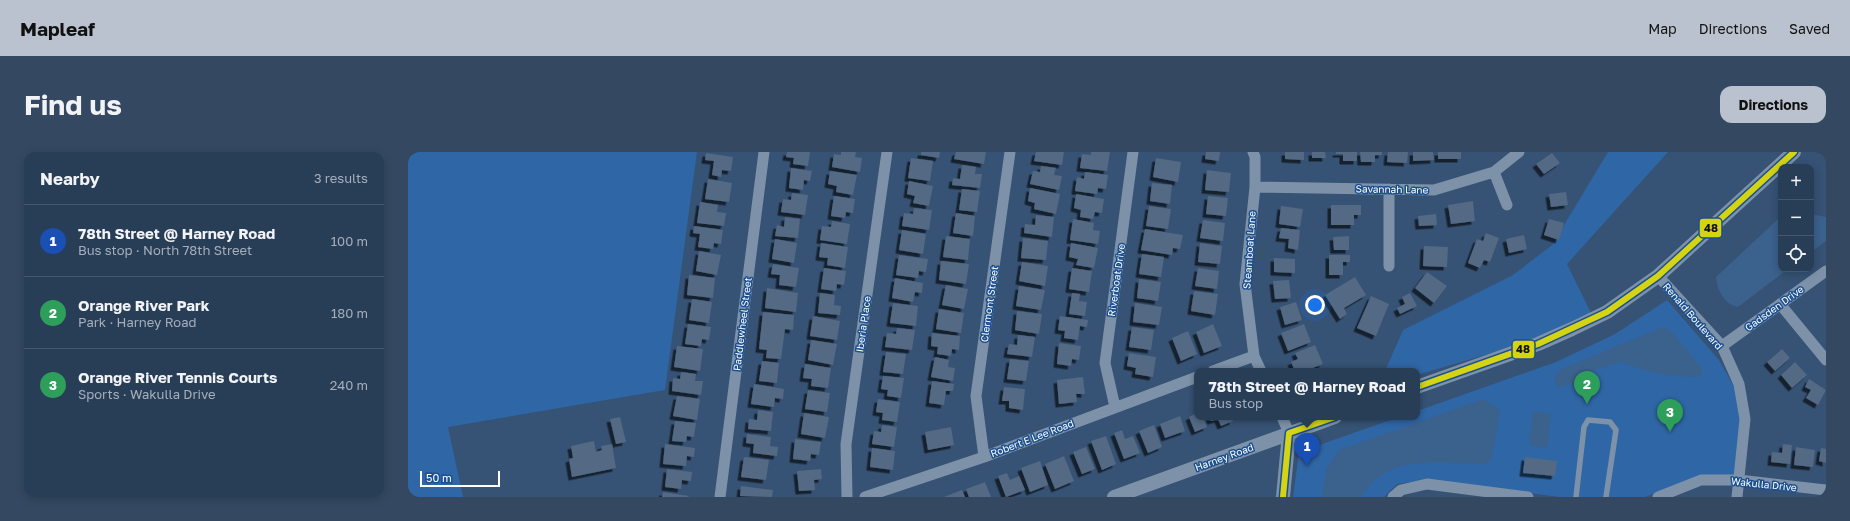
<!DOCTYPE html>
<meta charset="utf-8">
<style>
:root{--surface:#283e57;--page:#344961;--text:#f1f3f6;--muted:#a5aeba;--line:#44576d;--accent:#b9c2ce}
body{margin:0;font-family:"Golos Text",sans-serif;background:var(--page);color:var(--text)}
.controls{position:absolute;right:12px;top:12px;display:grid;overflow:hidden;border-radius:8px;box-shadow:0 2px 10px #0003}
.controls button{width:36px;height:36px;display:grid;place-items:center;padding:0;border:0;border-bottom:1px solid var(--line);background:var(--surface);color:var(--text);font:20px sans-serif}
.scale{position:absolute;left:12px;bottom:10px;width:80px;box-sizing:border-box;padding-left:4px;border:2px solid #fff;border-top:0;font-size:11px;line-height:14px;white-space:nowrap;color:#fff;-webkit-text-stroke:3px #1b4f8f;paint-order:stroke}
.you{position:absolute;left:907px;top:153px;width:14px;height:14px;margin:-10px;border:3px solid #fff;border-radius:50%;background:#1a73e8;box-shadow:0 0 0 6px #1a73e833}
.badge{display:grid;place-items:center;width:26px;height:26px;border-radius:50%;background:var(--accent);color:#fff;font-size:13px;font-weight:700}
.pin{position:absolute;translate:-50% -33px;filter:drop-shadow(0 1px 2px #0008)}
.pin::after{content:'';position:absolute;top:21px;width:14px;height:12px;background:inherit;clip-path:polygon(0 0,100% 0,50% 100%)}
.popup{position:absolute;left:786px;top:216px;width:226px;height:52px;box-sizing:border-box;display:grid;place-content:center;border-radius:8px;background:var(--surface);filter:drop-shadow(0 1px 3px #0005);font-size:13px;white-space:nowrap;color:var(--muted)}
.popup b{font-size:15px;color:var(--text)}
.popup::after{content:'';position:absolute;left:50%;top:100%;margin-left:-8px;border:8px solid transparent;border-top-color:var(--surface)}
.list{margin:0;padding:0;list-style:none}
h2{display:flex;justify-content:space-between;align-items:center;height:52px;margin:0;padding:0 16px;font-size:17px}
h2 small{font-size:13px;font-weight:400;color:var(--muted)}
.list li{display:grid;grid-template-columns:26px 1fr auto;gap:12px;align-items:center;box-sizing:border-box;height:72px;padding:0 16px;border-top:1px solid var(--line)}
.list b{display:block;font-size:15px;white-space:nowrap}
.list p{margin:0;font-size:13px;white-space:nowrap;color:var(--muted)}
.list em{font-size:13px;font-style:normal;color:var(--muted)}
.icon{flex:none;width:22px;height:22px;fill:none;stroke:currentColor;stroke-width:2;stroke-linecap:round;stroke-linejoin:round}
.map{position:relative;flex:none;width:1418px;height:345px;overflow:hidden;border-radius:12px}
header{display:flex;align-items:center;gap:24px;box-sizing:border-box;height:56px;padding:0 20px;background:var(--accent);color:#111}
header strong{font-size:19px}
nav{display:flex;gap:22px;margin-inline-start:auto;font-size:14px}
.intro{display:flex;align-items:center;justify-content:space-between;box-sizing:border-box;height:96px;padding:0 24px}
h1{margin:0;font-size:28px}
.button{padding:10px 18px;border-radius:12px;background:var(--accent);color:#111;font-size:14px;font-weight:700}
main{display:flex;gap:24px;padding:0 24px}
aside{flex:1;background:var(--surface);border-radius:12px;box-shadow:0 2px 10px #0003}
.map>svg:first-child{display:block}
.green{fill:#2f66a5}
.water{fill:#3b618d}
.building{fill:#526984;filter:url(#shadow)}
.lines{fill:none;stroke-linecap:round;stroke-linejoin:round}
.service{stroke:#7d92a8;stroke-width:5.5}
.minor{stroke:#7d92a8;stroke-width:11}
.tertiary{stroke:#7d92a8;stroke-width:14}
.bus-1-casing{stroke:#1b4f8f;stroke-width:9}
.bus-1{stroke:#d4d413;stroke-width:6}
.labels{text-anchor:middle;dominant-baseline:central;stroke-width:3;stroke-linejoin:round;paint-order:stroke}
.street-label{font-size:10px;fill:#fff;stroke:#1b4f8f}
.line-badge{stroke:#1b4f8f;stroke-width:1.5}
.pale-badge-label{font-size:11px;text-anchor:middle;font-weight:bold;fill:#111}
</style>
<header>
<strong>Mapleaf</strong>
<nav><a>Map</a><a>Directions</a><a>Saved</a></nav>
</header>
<div class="intro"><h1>Find us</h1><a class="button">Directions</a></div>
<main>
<aside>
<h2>Nearby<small>3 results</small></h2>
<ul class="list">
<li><span class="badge" style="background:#1a4fb4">1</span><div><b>78th Street @ Harney Road</b><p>Bus stop · North 78th Street</p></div><em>100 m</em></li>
<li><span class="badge" style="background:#2e9e5b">2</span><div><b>Orange River Park</b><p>Park · Harney Road</p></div><em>180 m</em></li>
<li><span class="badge" style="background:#2e9e5b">3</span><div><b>Orange River Tennis Courts</b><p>Sports · Wakulla Drive</p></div><em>240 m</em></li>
</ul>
</aside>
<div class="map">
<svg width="1418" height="345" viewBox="0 0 1418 345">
<defs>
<filter id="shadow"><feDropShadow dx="-3.5" dy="3.5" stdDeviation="0" flood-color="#0009"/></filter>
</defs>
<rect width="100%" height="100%" fill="#365274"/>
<path class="green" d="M0,0H289L257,238L40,275L55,345H0Z
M1200,0H1260L1159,112L1185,165L1128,188L1009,223V219H977L995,178L1105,123L1144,93Z
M1259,148L1311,208L1327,236L1333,267L1328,324H1294L1237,345H1152L1019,328L989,332L976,345H885L891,300L991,265H1009V259L1148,210L1207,182Z"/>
<path class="water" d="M1403,62L1418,65V89L1403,100Z
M1373,64V117H1380L1330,155C1316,152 1309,138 1308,125Z
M1255,175L1264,180L1294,217V223L1290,225L1265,224L1235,218L1212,210L1177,221L1167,232L1150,234L1146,231L1149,221L1154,217Z
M1076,247L1092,259L1083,309L1074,312C1040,312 995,303 967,328C961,332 957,340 953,345H914L918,318L931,298Z
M1125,259L1143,262L1139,294L1136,296L1121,293Z"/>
<path class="building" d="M379,0H402L400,14L385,12L386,6L378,5Z
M433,0H448L447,5L454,6L452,20L424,15L426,2L433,3Z
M513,0H532L531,6L513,3Z
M548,0H578L576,12L546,7Z
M628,0H656L654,13L626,9Z
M683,0H702L699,19L672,16L674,2L683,3Z
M798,0H812L811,9L797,7Z
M877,0H896V8L877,7Z
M904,0H917L918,6H904Z
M928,0H949V9H935V2H928Z
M952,0H974V3H967V10H953Z
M980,0H1000L999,11L979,10Z
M1005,0H1025L1026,8L1005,9Z
M1030,0H1053V7H1030Z
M298,1L325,5L323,19L314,18L313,25L304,23L306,9L297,8Z
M1144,1L1152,11L1136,22L1128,12Z
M503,6L525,9L522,29L500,26Z
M748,6L773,10L770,30L745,25Z
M554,13L568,15L567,22H574L572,36L544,33L545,26L552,27Z
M633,14L648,16L646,23L654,24L651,38L622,32L625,19L632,20Z
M383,16L404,19L402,29L396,28L395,38L381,36Z
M799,18L823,21L821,40L797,38Z
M422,19L449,23L445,43L428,40L429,34L420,32Z
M677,20L700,23L698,37L690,36L689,42L667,39L669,25L676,27Z
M300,27L324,31L321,50L297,47Z
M501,29L525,34L521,54L505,51L507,44L499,42Z
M744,31L764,33L762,52L742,49Z
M622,36L652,42L648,62L626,57L627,51L620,49Z
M554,37L572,39L569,60L551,58Z
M1158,40L1160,53L1143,55L1141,42Z
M384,41L400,43L397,63L373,60L375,47L383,48Z
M668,42L696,47L694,61L687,60L685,67L672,65L673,58L666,56Z
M426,44L447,47L445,61L438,60L437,66L423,64Z
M800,44L820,46L818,64L798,62Z
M1065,49L1067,69L1043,72L1040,53Z
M292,50L310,53L309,60L318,61L316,74L289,71Z
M923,53H953V63H946V73H923Z
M741,54L763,57L760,77L738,74Z
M873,54L895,57L892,75L871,72Z
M506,56L524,58L521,78L494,74L496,61L505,62Z
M548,61L567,64L565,84L545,81Z
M1028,62L1029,73L1011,74L1010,64Z
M628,63L646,65L644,85L616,81L617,72L627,73Z
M377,65L392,67L390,86L367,84L369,73L376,75Z
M665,67L686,71L685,78L692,79L690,92L662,88Z
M1141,67L1156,71L1151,88L1136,83Z
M795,68L817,71L815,89L792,86Z
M424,69L442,72L439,92L412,88L414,74L423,75Z
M286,74L315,78L313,92L306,91L305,97L290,95L292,82L285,81Z
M873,76L892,78L890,98L880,96L881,87L871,86Z
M737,77L775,83L772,97L765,96L764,103L733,98Z
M494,78L518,82L515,102L491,98Z
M1078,81L1091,86L1082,110L1076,108L1072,116L1060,111L1069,87L1075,89Z
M1116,83L1119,97L1101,101L1098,87Z
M538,84L562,87L560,108L535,105Z
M941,84V98H926L925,85Z
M615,86L640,89L638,108L613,106Z
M367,87L389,91L386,111L364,107Z
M413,91L440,95L437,116L419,113L420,106L411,105Z
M663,91L690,96L686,116L668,113L670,107L661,105Z
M792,91L814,94L812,112L790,110Z
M1016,94L1040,95L1039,115L1015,114Z
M291,99L313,103L309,123L288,119Z
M734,102L756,105L753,125L731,122Z
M491,103L520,107L518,120L511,119L510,126L488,123Z
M921,103H942V110H935V123H921Z
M866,106L887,107V121L866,120Z
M533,109L561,112L558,132L531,128Z
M614,110L640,114L637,134L611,129Z
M365,112L391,116L388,135L371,133L372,123L363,122Z
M416,116L438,119L436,133L429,132L428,139L413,137Z
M664,116L684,119L681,140L661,137Z
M790,116L811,119L809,137L787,134Z
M1019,120L1039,134L1026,151L1007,136Z
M281,123L307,126L305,146L279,143Z
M947,125L958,143L936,156L939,162L932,167L917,143Z
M487,126L515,131L514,141L507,140L505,150L484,146Z
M731,127L753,130L750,149L729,146Z
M881,128L883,146L867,147L865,129Z
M538,133L560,137L556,157L534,153Z
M611,134L637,138L633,158L608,154Z
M359,136L390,141L388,160L357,156Z
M786,139L810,142L807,163L783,159Z
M412,141L427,143L426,153L433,154L432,163L410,161Z
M664,141L672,142L671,149L679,150L677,164L661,162Z
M1002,141L1009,154L992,162L989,156L997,152L994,145Z
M963,144L981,152L968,184L949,176Z
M284,147L304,150L301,171L281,168Z
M888,150L894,168L877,173L872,155Z
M485,151L510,154L508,174L482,171Z
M727,151L754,155L751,173L725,170Z
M531,157L556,161L553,181L528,177Z
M609,159L634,162L631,182L607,178Z
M355,160L386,163L385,178L377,177L373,207L358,206L359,198L351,197Z
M405,164L432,169L429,188L402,184Z
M652,164L680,168L679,175L672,174L670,188L656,186L657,179L650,178Z
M280,172L303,175L301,188L294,187L293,194L277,192Z
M805,172L814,194L796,201L788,180Z
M896,172L903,190L880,199L873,181Z
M724,175L746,178L743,198L721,195Z
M489,176L507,178L504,198L477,195L479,181L488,182Z
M780,179L789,202L773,209L764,186Z
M524,181L552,184L551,198L544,197L543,204L529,202L530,195L523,194Z
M610,183L627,185L624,205L599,202L601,192L609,193Z
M403,188L429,192L425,213L400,208Z
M651,191L673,194L671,208L664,207L663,214L649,212Z
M907,193L915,212L897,219H887L883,210L890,207L887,201Z
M269,194L295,197L292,219L266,215Z
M1374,197L1382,206L1367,219L1359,210Z
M478,200L498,202L495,222L475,220Z
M721,201L748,205L745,225L727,222L728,216L719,214Z
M527,205L541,208L540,215L547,216L545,229L523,225Z
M602,207L621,209L618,229L599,227Z
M354,209L371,211L369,231L351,229Z
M1387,210L1399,223L1384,236L1373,223Z
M397,212L423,216L420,236L403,234L404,227L395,226Z
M273,220L288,222L287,229H295L293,243L264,239L265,226L272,227Z
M475,224L496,226L493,246L479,244L480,238L473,237Z
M675,225L677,242H668L669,250L651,252L649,228Z
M1401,227L1418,238L1410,253L1398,246L1403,238L1397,235Z
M524,229L546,232L545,239H538L536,253L521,251Z
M346,232L376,237L375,247L367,246L366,255L343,252Z
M596,235L617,237L615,258L601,256V249H594Z
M400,238L422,241L419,260L397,257Z
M269,244L292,247L289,268L265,264Z
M470,247L492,250L489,270L474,268L475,261L468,260Z
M350,258L365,260L363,279L340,277L341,267L349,268Z
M396,261L421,265L417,286L393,282Z
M789,261V265H795L799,275L787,280L781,265Z
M772,264L777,279L757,286L752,272Z
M212,265L218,290L208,292L202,267Z
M801,265H824L825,269L813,274L810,267L803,269Z
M267,269L288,271L286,285L279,284L278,290L264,289Z
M474,273L489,275L486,295L464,292L466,279L473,280Z
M746,273L754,295L740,301L731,279Z
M543,275L546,293L520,298L517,280Z
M714,278L717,287L725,284L732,301L716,307L706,281Z
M339,282L363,285L362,294L370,295L369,304L345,301L346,292L338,291Z
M698,284L708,312L694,318L683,289Z
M387,287L413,290L411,303L403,302L402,309L385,307Z
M186,289L188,300L194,298L193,294L204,292L208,316L164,325L161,307L165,306L163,294Z
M257,292L287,296L286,305L279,304L278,314L255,312Z
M1375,292L1384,293L1382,312L1363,310L1364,300L1374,301Z
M678,295L687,317L674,322L665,300Z
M1388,295L1407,298L1405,315L1386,313Z
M464,296L487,299L485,318L462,315Z
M1413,296L1418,297V311L1411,309Z
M656,304L666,329L647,337L637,312Z
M336,305L361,308L358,328L333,325Z
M1117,305L1149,309L1147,324L1115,321Z
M632,309L640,333L622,340L613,316Z
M259,317L284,320L283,329L274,328L273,337L257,335Z
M413,317L414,327L406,328L407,338L391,339L389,319Z
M599,321L602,328L611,324L617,338L598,345L590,324Z
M577,330L583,345H561L558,337Z
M333,334L365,338L364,345L332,344Z
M554,338L557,345H536Z
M255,340L281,344L280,345H254Z"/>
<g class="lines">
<path class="service" d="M1168,345L1176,275L1180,268L1202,270L1208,278L1198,345"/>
<path class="minor" d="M845,0L847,5V35L837,132L846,204L853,219
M1086,20L1099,53
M847,35L1026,38L1086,20L1111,0
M981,114V37
M1250,124L1314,194L1331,232L1337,267L1329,345
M1372,152L1418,208
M1314,194L1418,119
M805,219L846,204
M707,255L697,211L725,0
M874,265L881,281
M576,305L568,244L602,0
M312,345L356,0
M439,345L438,292L479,0
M457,345L576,305L789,225
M985,345L993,338L1019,332L1120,345
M1250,345L1293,328H1331L1418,338"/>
<path class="tertiary" d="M1009,235L1130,192L1164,177L1199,160L1250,124L1386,0
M706,345L927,265
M875,345L881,281"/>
<g class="bus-1-casing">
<path id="bus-1" d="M1009,235L1130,192L1199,160L1250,124L1386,0
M875,345L881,281L927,265"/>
</g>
<use href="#bus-1" class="bus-1"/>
</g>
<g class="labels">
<g class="street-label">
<text transform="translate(984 37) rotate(1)">Savannah Lane</text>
<text transform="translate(841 98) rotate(-86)">Steamboat Lane</text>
<text transform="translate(708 128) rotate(-82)">Riverboat Drive</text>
<text transform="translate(581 152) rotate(-82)">Clermont Street</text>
<text transform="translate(1366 156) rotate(-36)">Gadsden Drive</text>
<text transform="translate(1285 164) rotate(49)">Renald Boulevard</text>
<text transform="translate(334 172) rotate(-83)">Paddlewheel Street</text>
<text transform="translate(455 172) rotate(-82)">Iberia Place</text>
<text transform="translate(624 286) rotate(-21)">Robert E Lee Road</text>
<text transform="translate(816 305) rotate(-20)">Harney Road</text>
<text transform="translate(1356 332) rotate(6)">Wakulla Drive</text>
</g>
</g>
<g class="line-badge">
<rect x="1291" y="66" width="23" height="20" rx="4" fill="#d4d413"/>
<rect x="1104" y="188" width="23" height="19" rx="4" fill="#d4d413"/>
</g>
<g class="pale-badge-label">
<text x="1303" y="80">48</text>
<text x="1115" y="201">48</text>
</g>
</svg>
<div class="controls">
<button>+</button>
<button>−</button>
<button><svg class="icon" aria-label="locate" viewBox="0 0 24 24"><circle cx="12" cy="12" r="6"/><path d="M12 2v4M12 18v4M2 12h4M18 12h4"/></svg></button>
</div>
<div class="scale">50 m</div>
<div class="you"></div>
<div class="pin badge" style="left:899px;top:314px;background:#1a4fb4">1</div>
<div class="popup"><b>78th Street @ Harney Road</b>Bus stop</div>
<div class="pin badge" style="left:1179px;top:252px;background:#2e9e5b">2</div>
<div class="pin badge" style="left:1262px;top:280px;background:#2e9e5b">3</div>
</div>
</main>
